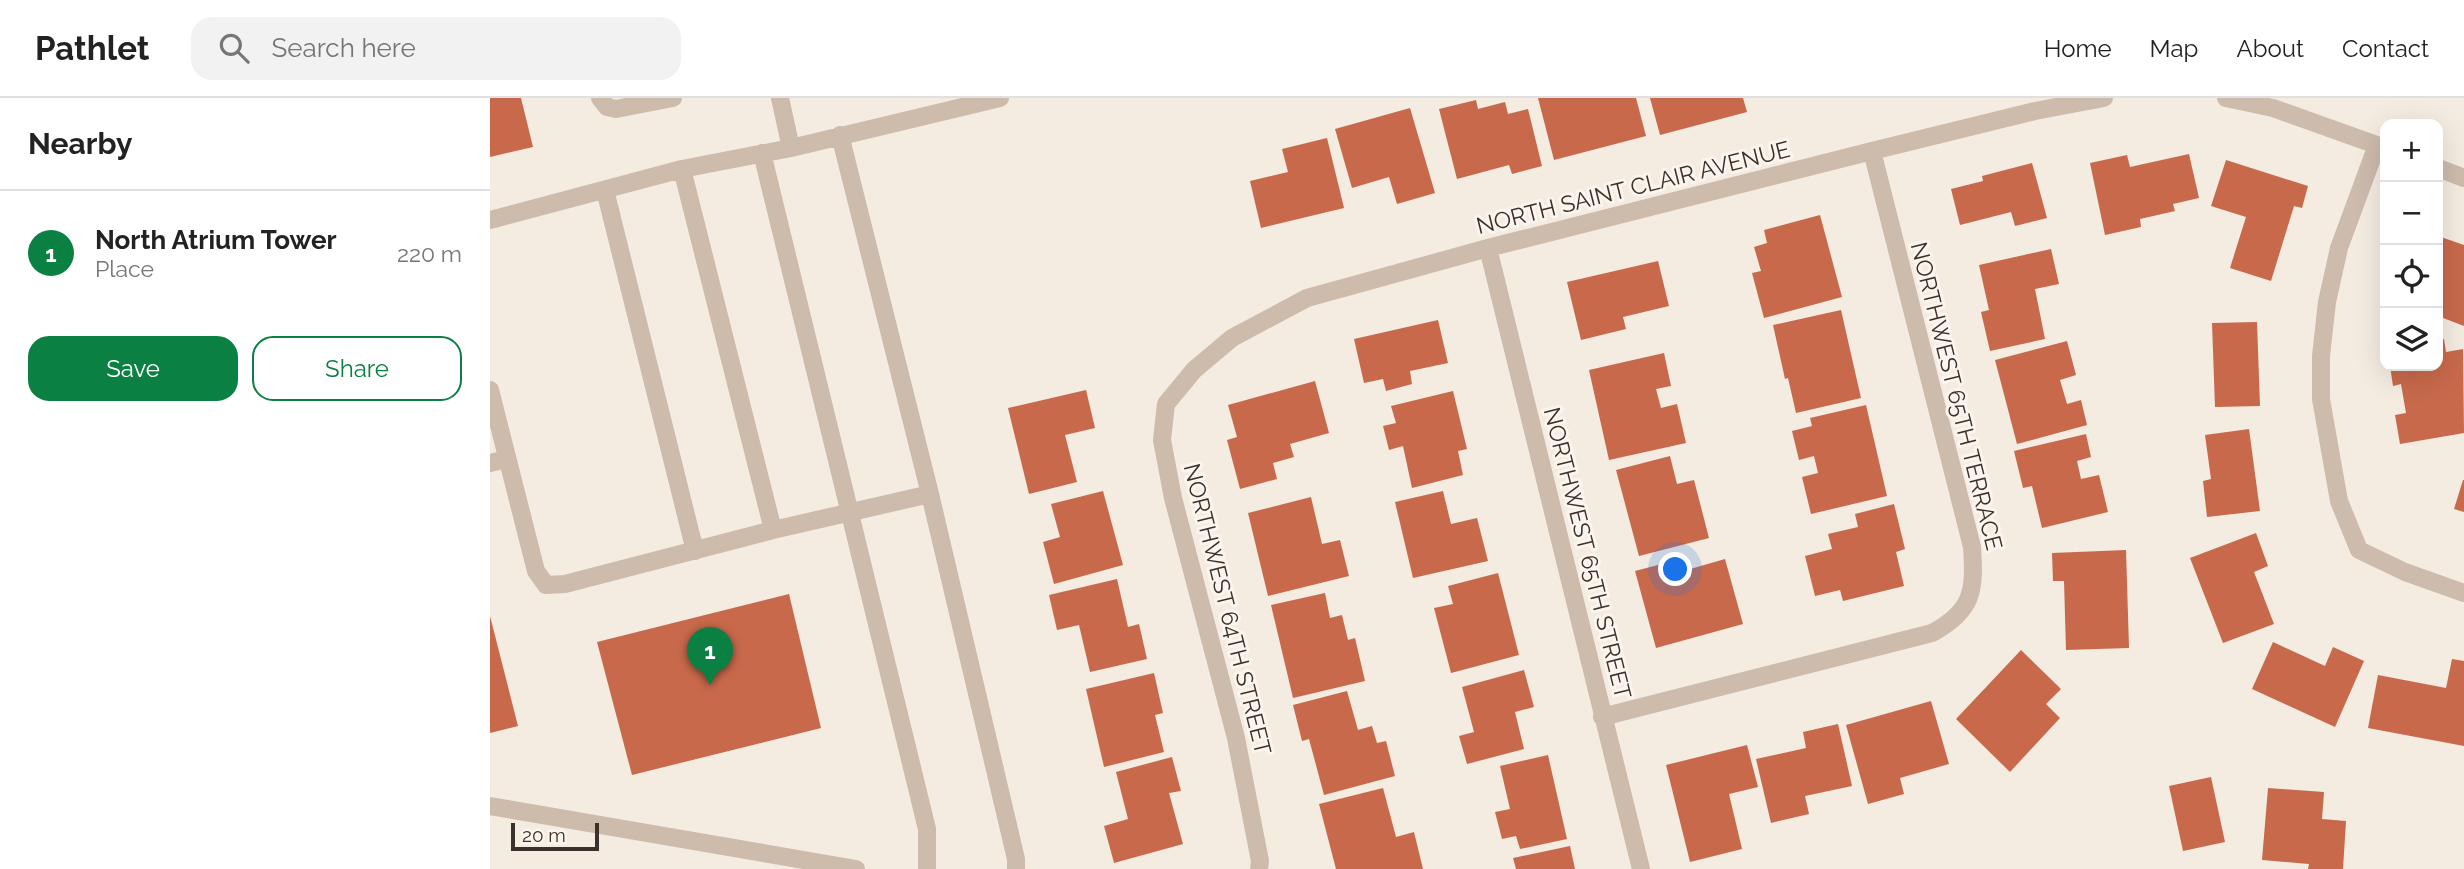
<!DOCTYPE html>
<meta charset="utf-8">
<style>
:root{--surface:#fff;--page:#f2f2f2;--text:#222;--muted:#767676;--line:#e0e0e0;--accent:#0b8043}
body{margin:0;font-family:Raleway,sans-serif;background:var(--page);color:var(--text)}
.controls{position:absolute;right:21px;top:21px;display:grid;overflow:hidden;border-radius:14px;box-shadow:0 7px 28px #0002}
.controls button{width:63px;height:63px;display:grid;place-items:center;padding:0;border:0;border-bottom:2px solid var(--line);background:var(--surface);color:var(--text);font:35px sans-serif}
.scale{position:absolute;left:21px;bottom:18px;width:88px;box-sizing:border-box;padding-left:7px;border:4px solid #3b302b;border-top:0;font-size:19px;line-height:24px;white-space:nowrap;color:#3b302b;-webkit-text-stroke:5px #fbf5ee;paint-order:stroke}
.you{position:absolute;left:1186px;top:472px;width:24px;height:24px;margin:-18px;border:5px solid #fff;border-radius:50%;background:#1a73e8;box-shadow:0 0 0 10px #1a73e833}
.badge{display:grid;place-items:center;width:46px;height:46px;border-radius:50%;background:var(--accent);color:#fff;font-size:23px;font-weight:700}
.pin{position:absolute;translate:-50% -58px;filter:drop-shadow(0 2px 4px #0008)}
.pin::after{content:'';position:absolute;top:37px;width:24px;height:21px;background:inherit;clip-path:polygon(0 0,100% 0,50% 100%)}
.list{margin:0;padding:0;list-style:none}
h2{display:flex;justify-content:space-between;align-items:center;height:91px;margin:0;padding:0 28px;font-size:30px}
h2 small{font-size:23px;font-weight:400;color:var(--muted)}
.list li{display:grid;grid-template-columns:46px 1fr auto;gap:21px;align-items:center;box-sizing:border-box;height:126px;padding:0 28px;border-top:2px solid var(--line)}
.list b{display:block;font-size:26px;white-space:nowrap}
.list p{margin:0;font-size:23px;white-space:nowrap;color:var(--muted)}
.list em{font-size:23px;font-style:normal;color:var(--muted)}
.actions{display:flex;gap:14px;padding:21px 28px}
.actions a{flex:1;padding:16px 0;border:2px solid var(--accent);border-radius:21px;text-align:center;font-size:24px;color:var(--accent)}
.actions .main{background:var(--accent);color:#fff}
.icon{flex:none;width:38px;height:38px;fill:none;stroke:currentColor;stroke-width:2;stroke-linecap:round;stroke-linejoin:round}
.map{position:relative;flex:none;width:1974px;height:771px;overflow:hidden}
header{display:flex;align-items:center;gap:42px;box-sizing:border-box;height:98px;padding:0 35px;background:var(--surface);border-bottom:2px solid var(--line)}
header strong{font-size:33px}
nav{display:flex;gap:38px;margin-inline-start:auto;font-size:24px}
.search{width:490px;height:63px;background:var(--page);display:flex;align-items:center;gap:18px;box-sizing:border-box;padding:0 24px;border-radius:21px;color:var(--muted);font-size:26px}
main{display:flex}
aside{flex:1;background:var(--surface)}
.map>svg:first-child{display:block}
.building{fill:#c8694b}
.lines{fill:none;stroke-linecap:round;stroke-linejoin:round}
.minor{stroke:#cdbbac;stroke-width:18}
.labels{text-anchor:middle;dominant-baseline:central;stroke-width:6;stroke-linejoin:round;paint-order:stroke}
.street-label{font-size:23px;fill:#3b302b;stroke:#fbf5ee}
</style>
<header>
<strong>Pathlet</strong>
<div class="search"><svg class="icon" aria-label="search" viewBox="0 0 24 24"><circle cx="10" cy="10" r="6"/><path d="M15 15l6 6"/></svg>Search here</div>
<nav><a>Home</a><a>Map</a><a>About</a><a>Contact</a></nav>
</header>
<main>
<aside>
<h2>Nearby<small></small></h2>
<ul class="list">
<li><span class="badge">1</span><div><b>North Atrium Tower</b><p>Place</p></div><em>220 m</em></li>
</ul>
<div class="actions"><a class="main">Save</a><a>Share</a></div>
</aside>
<div class="map">
<svg width="1974" height="771" viewBox="0 0 1974 771">
<rect width="100%" height="100%" fill="#f4ebe1"/>
<path class="building" d="M0,0H31L43,49L0,59Z
M1048,0H1146L1156,38L1064,62Z
M1160,0H1253L1257,14L1170,37Z
M986,2L988,11L1015,4L1018,16L1038,11L1052,68L1022,76L1019,67L967,81L949,11Z
M920,10L945,95L907,106L899,79L862,90L845,31Z
M837,40L854,110L771,130L760,83L798,74L792,51Z
M1699,56L1709,100L1683,106L1685,113L1650,121L1651,129L1615,137L1600,65L1637,57L1640,69Z
M1736,62L1818,88L1812,110L1804,108L1781,183L1740,170L1756,119L1721,108Z
M1542,65L1557,120L1525,128L1521,114L1470,127L1461,91L1493,83L1492,78Z
M1330,117L1352,199L1274,220L1262,175L1271,173L1264,149L1277,145L1274,132Z
M1948,138L1974,147V228L1948,218Z
M1561,151L1569,186L1545,191L1555,241L1500,253L1491,214L1499,212L1489,167Z
M1168,163L1179,208L1133,219L1136,231L1091,242L1077,184Z
M1351,212L1371,300L1306,315L1298,280L1295,281L1283,227Z
M948,222L958,265L920,273L922,286L896,293L893,281L874,285L864,241Z
M1767,224L1770,308L1725,309L1722,225Z
M1954,241L1956,254L1973,251L1974,335L1910,346L1905,317L1916,315L1911,286L1903,288L1900,268H1948V242Z
M1577,243L1586,277L1570,282L1577,306L1591,302L1597,327L1527,346L1505,262Z
M1174,255L1181,288L1166,291L1171,310L1187,306L1196,345L1119,362L1099,272Z
M825,283L839,335L800,346L804,359L783,365L787,381L750,391L737,342L747,339L738,307Z
M596,292L605,330L575,337L587,384L539,396L518,310Z
M963,293L977,351L968,353L973,377L922,390L913,348L899,352L893,328L906,325L901,308Z
M1376,307L1397,398L1321,416L1312,379L1328,375L1324,358L1309,362L1302,333L1322,328L1320,320Z
M1759,331L1770,413L1717,419L1713,383L1721,381L1715,337Z
M1596,336L1601,359L1587,363L1591,381L1609,377L1618,414L1552,430L1542,388L1533,390L1524,353Z
M1180,358L1187,386L1204,382L1219,440L1149,458L1126,372Z
M1973,382H1974V414L1964,411Z
M613,393L633,467L564,486L553,444L570,439L561,406Z
M953,393L961,426L987,420L998,463L923,480L905,404Z
M821,399L832,446L850,442L859,478L778,498L758,415Z
M1404,406L1415,451L1406,454L1414,488L1353,503L1350,492L1325,498L1315,458L1342,451L1338,436L1368,429L1365,416Z
M1766,435L1778,468L1764,474L1784,526L1733,545L1700,460Z
M1636,452L1639,550L1576,552L1574,483H1563L1562,455Z
M1235,461L1253,526L1166,550L1145,473L1187,462L1190,474Z
M1008,475L1029,557L961,575L944,510L963,506L958,488Z
M627,481L638,529L649,526L657,561L600,574L589,527L567,532L559,497Z
M835,495L840,520L852,517L858,542L865,540L875,583L803,600L781,507Z
M299,496L331,630L142,677L107,544Z
M0,518L28,628L0,635Z
M1783,544L1835,568L1843,549L1874,563L1845,629L1762,591Z
M1531,552L1571,591L1556,606L1570,620L1520,674L1466,621Z
M1962,561L1974,563V648L1878,630L1888,577L1956,590Z
M1034,572L1044,609L1025,614L1034,651L977,666L969,638L984,634L972,589Z
M664,575L673,615L665,617L674,654L614,669L596,591Z
M857,593L868,632L882,628L887,645L896,643L905,678L834,697L819,641L812,643L803,607Z
M1441,603L1459,666L1410,680L1414,696L1378,706L1356,627Z
M1348,626L1362,688L1315,698L1319,716L1281,725L1266,661L1316,650L1313,634Z
M1257,647L1268,689L1239,696L1252,751L1200,764L1176,667Z
M1058,657L1077,741L1030,751L1026,738L1012,741L1005,714L1020,711L1010,668Z
M682,659L691,693L679,695L693,746L624,765L614,728L638,721L626,674Z
M1721,679L1735,744L1693,753L1679,688Z
M893,690L906,739L924,734L933,771H846L829,706Z
M1778,690L1834,694L1832,721L1856,723L1853,771H1818L1819,766L1772,762Z
M1080,748L1085,771H1026L1023,760Z"/>
<g class="lines">
<path class="minor" d="M110,0L117,9L126,11L183,0
M290,0L301,50
M1736,0L1783,10L1895,50
M350,37L440,396L526,761V771
M1887,47L1849,150L1837,204L1831,258V301L1849,403L1869,452L1915,474L1974,495
M272,55L437,731V771
M1948,70L1974,80
M192,71L283,432
M115,92L205,453
M0,122L192,71L301,50L510,0
M998,150L1151,771
M0,292L46,473L56,487L75,486L283,432L440,396
M0,365L17,361
M1112,619L1442,535C1483,513 1485,493 1482,449L1382,53
M0,708L366,771
M769,771L770,763L746,640L683,400L672,342L676,306L704,272L742,240L817,200L998,150L1382,53L1545,13L1614,0"/>
</g>
<g class="labels">
<g class="street-label">
<text transform="translate(1143 89) rotate(-14)">NORTH SAINT CLAIR AVENUE</text>
<text transform="translate(1467 298) rotate(76)">NORTHWEST 65TH TERRACE</text>
<text transform="translate(1098 455) rotate(76)">NORTHWEST 65TH STREET</text>
<text transform="translate(738 511) rotate(76)">NORTHWEST 64TH STREET</text>
</g>
</g>
</svg>
<div class="controls">
<button>+</button>
<button>−</button>
<button><svg class="icon" aria-label="locate" viewBox="0 0 24 24"><circle cx="12" cy="12" r="6"/><path d="M12 2v4M12 18v4M2 12h4M18 12h4"/></svg></button>
<button><svg class="icon" aria-label="layers" viewBox="0 0 24 24"><path d="M12 4l9 5-9 5-9-5zM3 14l9 5 9-5"/></svg></button>
</div>
<div class="scale">20 m</div>
<div class="you"></div>
<div class="pin badge" style="left:220px;top:587px">1</div>
</div>
</main>
